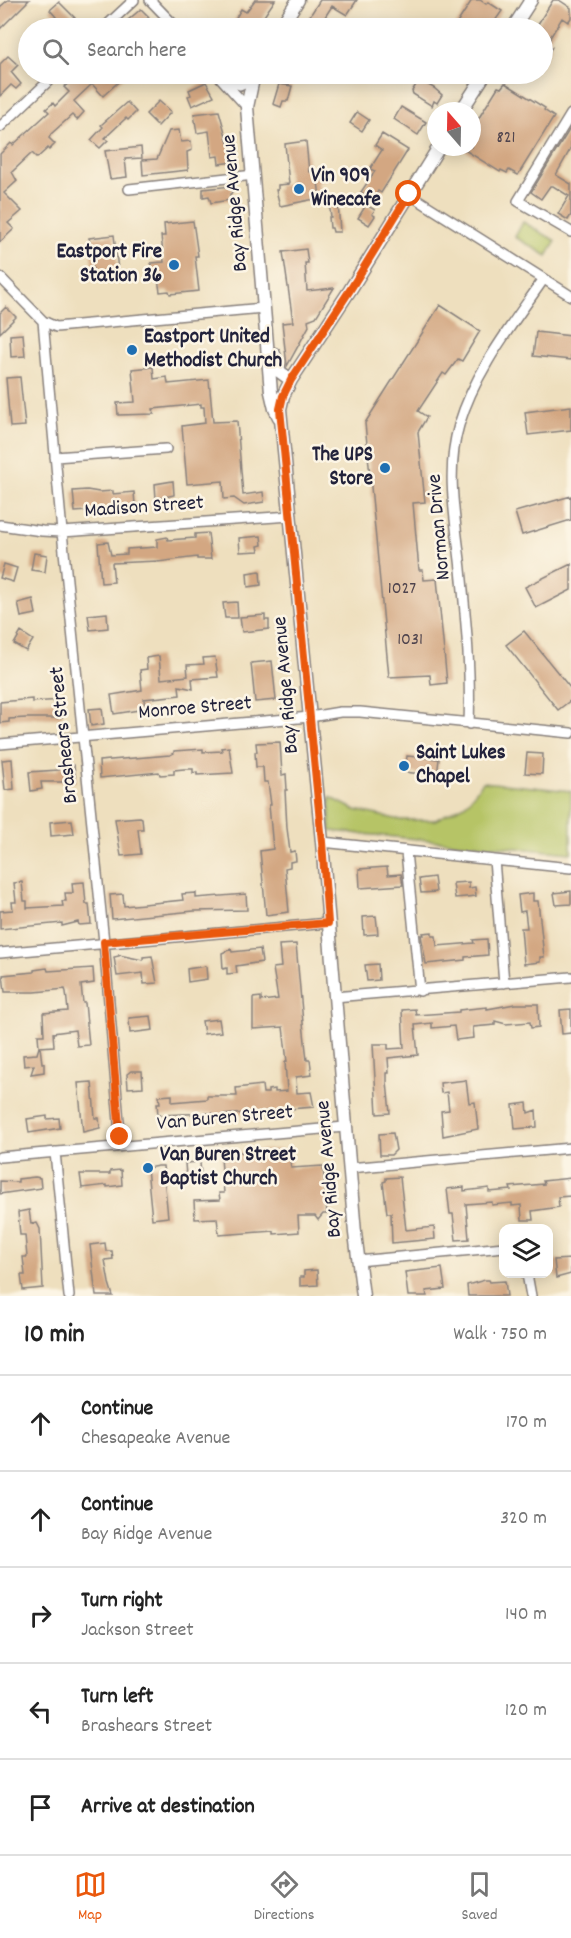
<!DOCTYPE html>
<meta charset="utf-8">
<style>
:root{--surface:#fff;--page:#f2f2f2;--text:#222;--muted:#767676;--line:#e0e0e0;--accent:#ea580c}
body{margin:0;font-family:Dekko,sans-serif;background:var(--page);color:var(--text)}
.controls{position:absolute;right:18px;bottom:18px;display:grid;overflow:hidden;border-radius:12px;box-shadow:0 3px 15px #0003}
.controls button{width:54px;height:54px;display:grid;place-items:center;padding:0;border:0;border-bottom:2px solid var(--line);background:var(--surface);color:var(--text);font:30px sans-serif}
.compass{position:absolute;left:427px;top:102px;width:54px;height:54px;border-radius:50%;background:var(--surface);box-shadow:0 3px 15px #0003;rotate:340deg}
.stop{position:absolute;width:18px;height:18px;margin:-14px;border:4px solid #ea580c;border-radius:50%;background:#fff}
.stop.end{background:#ea580c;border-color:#fff;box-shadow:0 2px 6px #0008}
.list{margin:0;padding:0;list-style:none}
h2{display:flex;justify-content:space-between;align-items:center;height:78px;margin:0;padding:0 24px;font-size:26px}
h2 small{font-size:20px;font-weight:400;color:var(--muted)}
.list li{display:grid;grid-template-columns:39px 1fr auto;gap:18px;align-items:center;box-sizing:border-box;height:96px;padding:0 24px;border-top:2px solid var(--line)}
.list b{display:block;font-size:22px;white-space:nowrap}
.list p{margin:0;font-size:20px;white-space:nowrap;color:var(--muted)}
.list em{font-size:20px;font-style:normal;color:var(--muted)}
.icon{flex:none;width:33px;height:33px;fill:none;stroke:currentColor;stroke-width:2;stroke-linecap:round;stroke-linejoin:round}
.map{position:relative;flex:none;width:571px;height:1296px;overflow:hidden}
.search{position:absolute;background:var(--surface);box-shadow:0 3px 15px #0003;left:18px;right:18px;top:18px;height:66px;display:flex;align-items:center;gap:15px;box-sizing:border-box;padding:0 21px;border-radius:33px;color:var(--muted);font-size:22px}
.sheet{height:558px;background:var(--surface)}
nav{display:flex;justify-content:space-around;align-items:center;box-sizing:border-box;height:84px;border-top:2px solid var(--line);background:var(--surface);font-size:16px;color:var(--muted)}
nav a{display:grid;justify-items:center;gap:3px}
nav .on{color:var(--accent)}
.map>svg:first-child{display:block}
.green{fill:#b6c466;stroke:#6c7350;stroke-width:1.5}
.building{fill:#d3a782}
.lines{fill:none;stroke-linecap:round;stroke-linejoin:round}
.minor-casing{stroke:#88807c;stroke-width:12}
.secondary-casing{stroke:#88807c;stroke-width:15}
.minor{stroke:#fff;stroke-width:9}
.secondary{stroke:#fff;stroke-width:12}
.route{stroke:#ea580c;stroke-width:8}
.poi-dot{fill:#1f6fb2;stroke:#fcf5e5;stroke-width:2}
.labels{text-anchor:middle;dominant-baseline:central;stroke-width:5;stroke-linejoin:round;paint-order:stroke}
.number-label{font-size:18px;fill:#4e434d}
.poi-label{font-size:21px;font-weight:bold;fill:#22223b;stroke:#fcf5e5;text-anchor:start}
.street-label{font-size:21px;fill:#22223b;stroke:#fcf5e5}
</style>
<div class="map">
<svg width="571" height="1296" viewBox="0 0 571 1296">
<rect width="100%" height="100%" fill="#fcf5e5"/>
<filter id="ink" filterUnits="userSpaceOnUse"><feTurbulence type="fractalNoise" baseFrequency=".0167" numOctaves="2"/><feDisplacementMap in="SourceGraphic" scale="12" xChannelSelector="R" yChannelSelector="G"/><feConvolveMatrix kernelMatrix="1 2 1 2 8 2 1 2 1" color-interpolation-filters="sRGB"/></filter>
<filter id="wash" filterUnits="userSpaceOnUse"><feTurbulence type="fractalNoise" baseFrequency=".008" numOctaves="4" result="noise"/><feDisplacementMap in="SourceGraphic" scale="24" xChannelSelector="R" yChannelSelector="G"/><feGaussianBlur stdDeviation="1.35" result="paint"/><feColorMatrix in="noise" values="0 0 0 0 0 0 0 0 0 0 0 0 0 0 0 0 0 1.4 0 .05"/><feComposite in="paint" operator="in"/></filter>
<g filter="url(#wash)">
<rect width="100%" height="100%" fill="#eedfbe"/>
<path class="green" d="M523,222L556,241L547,256L515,237Z
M483,782L571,791V853L330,831V797L355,810L400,820H435L465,805Z"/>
<g id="blocks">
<path class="building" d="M8,0H29L0,29V7Z
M255,0H275L256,28H243L234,21L241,9L246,12Z
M320,0H357L347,15L332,6L323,20L336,28H302Z
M472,0H480L486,4L488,2L502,11L490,28H454Z
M553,0H559L571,8V18L568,22L562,18L551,36L548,45L552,47L543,62V28L536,27Z
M59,2L78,21L71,28H45L56,17L50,10Z
M141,9L149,17L137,28H125L131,23L128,20Z
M8,56L18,65L11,72L21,84L16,89L11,85L0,96V64Z
M74,74H127L103,96L92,84L74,101L84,112L77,120L72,115L51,134L49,138L55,144L49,150L48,148L37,158L32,153L12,172L17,181L4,193L22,211L8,223L14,229L0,242V154L11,143L13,145L49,112L46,109L53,103L55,106L69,92L64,87L69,83L66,80Z
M419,80L434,88L442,95L437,103L434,101L432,106L413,94L412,91Z
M206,82L214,96L192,106L188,96L191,95L189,90Z
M505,83L545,108L544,110L554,117L518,175L509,170L507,173L501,170L500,172L460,147H472V129L498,87L501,88Z
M279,84L292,86L288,101H283L281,107L273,104Z
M159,101L171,112L158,126L146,114Z
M127,102L136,112L128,120L126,118L105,138L108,140L100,148L91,140L103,127L101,125Z
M401,107L426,122L418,135L394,119Z
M219,111L228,143H232L233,162L219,164L218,156L212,157L209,131L197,133L194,114Z
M357,112L369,120L362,131L350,123Z
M571,127V148L556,175L571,184V215L568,220L558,214L569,196L553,186H550L541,199L531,192Z
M179,130L181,142L191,141L192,150L187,152L188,170L143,175L142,160L157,159L169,131Z
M382,134L408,150L381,193L378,191L372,202L363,197L364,194L361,192L375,171L370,169L382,150L375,145Z
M306,141L309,172L326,170L327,180L318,181L320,198L280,206L276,190H278V185L289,184L285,144Z
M141,147L142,158L125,159L127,177L110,179L105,151Z
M232,186V193L230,194V200L211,203L209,196L203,197V189Z
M338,201L340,232H333L332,228H330L329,217H331L329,202Z
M366,205L375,210L372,214L375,216L369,225L358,218Z
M193,221L198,256H195L199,291L170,294L169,291L160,292L158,278L153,279L151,263L164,262L161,236H165L164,224Z
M114,235L118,270L93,272L89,238Z
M306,249L308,263H305L307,291L334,288L316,317L308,320L309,326L287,366L282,323L293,322L283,252Z
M440,305L480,331L462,361L458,359L446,375L443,373L418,411L427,417L418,432L425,502L413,503L419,570H423L424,580L437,579L447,683L431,685L430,675L389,677L365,423Z
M6,307L16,317L0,333V313Z
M536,332L571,336V360L533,356Z
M23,334L25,356L11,357L10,335Z
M153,367L154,379L167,377L168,384L209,380L213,422L237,421L243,495L263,492L264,502L244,505L234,498L224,499L223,481L187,484L182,426L205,423L204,407H201V404L153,409L154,414L118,415L117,403L135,402L132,369Z
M20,377L25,426L10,427L6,378Z
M571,406V430L528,435L525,412Z
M173,481L174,495L156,499L155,484Z
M87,490L99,492L113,491V494L134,492L135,505L114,507V509L75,512L73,491Z
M571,496V520L522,535L515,512Z
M208,533L211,559H197V557L158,562V561L112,563L114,582L101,583L98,543L108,542L111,555L127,554V549L157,547V539L167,537L168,540L195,538V534Z
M261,536L262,545L258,546L259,551L240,552L239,538Z
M34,553L47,555L45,572L31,570Z
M4,564L17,568L13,582L0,578Z
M571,564V590L536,608L525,587Z
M260,571L261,585L248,587L247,573Z
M33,599L36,614L21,617L18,603Z
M237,602L238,618H225L223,603Z
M107,613L108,628L90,630L88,615Z
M265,615V620H269V629L242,632L240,617Z
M524,631L571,689V700L558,710L506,645Z
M21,632L33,640L26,651L14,644Z
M159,656L161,679L188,676L187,665L204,664L203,658L215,657L218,677L192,679L193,689L179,686L180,695L144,699L145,709L114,714L111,695L142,690L140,670L147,669L146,658Z
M272,661L276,700L255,702L251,663Z
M32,699V702L61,700L62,718H26L9,719V722L0,723V702Z
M102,708L104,724L91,726L89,709Z
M280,742L282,775L286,774L287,790H285L287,828L290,852L295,851L296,861L290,862V867L285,868L289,912L266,915L260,851L273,849L269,805H271L268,782H264L263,767H256L255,752H257L256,743Z
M229,747L233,773L197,775V772L193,773V769H184L174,770V774L160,775L159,772L100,778L99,761L170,755L174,753V751L203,749V752L222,751L221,748Z
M527,753L543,754L542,774L525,773Z
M407,756L439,759L437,776L405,772Z
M12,759L14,789L5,790L2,760Z
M74,765L76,782H41L42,789L31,791L29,772L58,770V767Z
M140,817L142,818L143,829H138L141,854L121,856L115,819Z
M72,820L74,834L51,836L50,822Z
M387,867L388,875L401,874L403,885L360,888L359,869Z
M434,877L436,892L421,893L419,879Z
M22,882L24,901H27V908L63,906L62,901H66L65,893H73L72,883L84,882L86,904H89L91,924L79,925L78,922L62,926V923L0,929V911L13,910L12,902H16L14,883Z
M469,882V888L475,887L476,896L455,898L453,883Z
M571,891V904L556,905L554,893Z
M196,893V898L246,894L247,910L194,911L112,919L110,895L123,894L124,906L183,900L182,894Z
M533,893V901H538L544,957H540V962L524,964L521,928H527L525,911L520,912L518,895Z
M376,916L378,934L364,935L363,917Z
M432,932V936H436L437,946L474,943L473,940L487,939L488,955L465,957V960L426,964L421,935H424L423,933Z
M296,944L303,1023L307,1060H310L312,1075L296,1077L297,1093L311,1092L314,1107L277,1110L278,1113L270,1114L269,1111L223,1115V1118L215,1119L212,1113L158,1115L157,1103H160L159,1096L172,1095V1102L207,1099V1096H237L236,1088L262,1085L263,1093H268V1090L275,1089V1092L287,1091L285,1062H287L283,1027L253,1029V998L261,997V1001L278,999L273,968L281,967L279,945Z
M231,949L232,952L260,949L262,962L236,966L237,973L227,974V968L223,969L222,953Z
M119,955L143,960V957L152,956L157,983L144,984L143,973L117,976L114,957L119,956Z
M378,964L379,980L367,981L365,965Z
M206,966L207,979L188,982L187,969Z
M47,968L48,971L93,968L94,983L81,985L83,1003H85L89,1045L77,1046L75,1030L53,1033L54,1046L40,1047L42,1063H44V1072L31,1074L34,1065L24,1066L23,1055L37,1054L39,1047L38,1035H44L43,1013L68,1011L66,992L65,989L35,992H5L3,975L34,972V970Z
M515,1004H538L539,1027L531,1028L530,1022L506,1024L495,1021V1025L473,1027L474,1038L456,1040L454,1026L432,1028V1023L415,1025L418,1055L388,1058L389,1073H387V1082L390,1113L377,1114L373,1044H388V1049L404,1048L402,1010L415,1009L416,1015L459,1012V1010L487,1007V1009Z
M571,1009V1033L562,1034L560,1010Z
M151,1016L153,1030L130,1033L129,1018Z
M219,1019L221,1032L204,1034L202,1021Z
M131,1071H142L143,1087L128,1088L127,1074Z
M466,1080L469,1103L475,1102L478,1129L443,1136L441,1111L449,1110L447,1092L441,1093L440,1083Z
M92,1082L95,1118H99L100,1128L83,1132L78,1083Z
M527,1103L528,1113L536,1110L537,1127L515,1129L513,1105Z
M47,1116V1119L59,1118L60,1128L29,1133L27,1119Z
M393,1133L396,1150L391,1155H380L379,1134Z
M280,1149L284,1150V1153H289L291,1168L323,1166L327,1214H323L318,1220L315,1216H298L299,1232L274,1234V1231L219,1235L217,1218L195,1219L194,1201L220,1200L219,1193H224L221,1158L230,1157V1153Z
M200,1162L201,1175L186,1176L185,1163Z
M158,1166H163L168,1217L152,1219L147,1168Z
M121,1170L122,1185L107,1187V1185L82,1188L80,1174H110V1171Z
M35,1177L40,1178L41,1188L0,1194V1181L18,1182V1179Z
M400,1177L406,1230L434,1227L435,1239L392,1243L391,1213H387L383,1182L386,1181V1178Z
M571,1178V1196L558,1197L559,1207L532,1211L533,1220H522L521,1205L512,1206V1203L492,1205V1202L466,1204L469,1239L456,1240L453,1214H450L447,1189L464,1187V1191L489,1188V1192L511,1190L510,1187L544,1184L543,1181Z
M29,1210L31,1224L37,1223L40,1229L43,1288L23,1290L21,1275H25L23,1257H27L25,1235H20L18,1212Z
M105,1243L106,1251H112L113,1259L105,1260L109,1283L113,1296H96L90,1245Z
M571,1259V1274L556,1278L554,1260Z
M442,1268L445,1289L426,1291L427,1296H408L405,1272Z
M317,1270L318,1285L300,1286V1277H304V1271Z
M485,1280H489L490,1282L505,1281L507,1296H468L467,1285Z"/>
</g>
</g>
<g filter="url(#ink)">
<use href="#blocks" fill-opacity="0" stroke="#88807c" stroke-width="1.5"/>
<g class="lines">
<g class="minor-casing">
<path id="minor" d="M150,0L177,28
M104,28L134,0
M217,74L247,107
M223,79L240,85L253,79
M571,114L518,201L571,232
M0,127L56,74
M129,189L254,175
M409,194L571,296
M0,277L43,321L56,327L264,308
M43,321L62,532L104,942L121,1146
M55,457L166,449
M0,525L42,531L62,532L291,516
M469,724C471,672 466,621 461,569C456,522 445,472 459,425C475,371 512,325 543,280
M0,744L310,717L340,712H360L571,733
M322,842L571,868
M406,852L420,991
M494,860L504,983
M0,953L328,923
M334,997L571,977
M55,1152L69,1296
M0,1157L345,1127
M349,1168L571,1148
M358,1261L504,1247
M527,1274L531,1296"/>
</g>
<g class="secondary-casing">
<path id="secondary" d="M280,28L298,0
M513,28L531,0
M254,74L247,107L271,392L275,409L279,417
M461,111L485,74
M274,354L280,372L291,380
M363,1296L355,1233L322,842L280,409L283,396L291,380L350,290L439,147"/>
</g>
<use href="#minor" class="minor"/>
<use href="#secondary" class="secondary"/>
</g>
</g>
<g class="lines" filter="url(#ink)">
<path class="route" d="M120,1137L104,942L328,923L322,842L280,409L283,396L291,380L350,290L409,194"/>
</g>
<g class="poi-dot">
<circle cx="299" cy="189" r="6"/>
<circle cx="174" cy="265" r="6"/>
<circle cx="132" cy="350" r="6"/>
<circle cx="385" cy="468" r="6"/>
<circle cx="404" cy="766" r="6"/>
<circle cx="148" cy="1168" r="6"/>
</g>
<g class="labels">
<g class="number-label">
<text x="506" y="138">821</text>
<text x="402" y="589">1027</text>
<text x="410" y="640">1031</text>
</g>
<g class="poi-label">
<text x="311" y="177">Vin 909<tspan x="311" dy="24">Winecafe</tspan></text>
<text x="162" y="253" text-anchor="end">Eastport Fire<tspan x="162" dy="24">Station 36</tspan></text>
<text x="144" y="338">Eastport United<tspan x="144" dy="24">Methodist Church</tspan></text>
<text x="373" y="456" text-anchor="end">The UPS<tspan x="373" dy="24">Store</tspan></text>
<text x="416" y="754">Saint Lukes<tspan x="416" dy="24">Chapel</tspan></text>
<text x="160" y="1156">Van Buren Street<tspan x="160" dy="24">Baptist Church</tspan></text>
</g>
<g class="street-label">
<text transform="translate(236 203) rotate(-95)">Bay Ridge Avenue</text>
<text transform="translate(144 508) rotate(-4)">Madison Street</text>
<text transform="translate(440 527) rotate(-95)">Norman Drive</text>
<text transform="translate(287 685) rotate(-95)">Bay Ridge Avenue</text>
<text transform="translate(195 709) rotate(-5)">Monroe Street</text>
<text transform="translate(65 735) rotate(-96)">Brashears Street</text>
<text transform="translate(225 1119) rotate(-5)">Van Buren Street</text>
<text transform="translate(330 1169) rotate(-95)">Bay Ridge Avenue</text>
</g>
</g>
</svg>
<div class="controls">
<button><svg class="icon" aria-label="layers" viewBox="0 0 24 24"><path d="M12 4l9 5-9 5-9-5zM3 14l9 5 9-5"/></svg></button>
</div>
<svg class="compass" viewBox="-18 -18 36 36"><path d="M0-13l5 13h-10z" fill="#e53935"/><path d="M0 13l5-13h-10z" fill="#767676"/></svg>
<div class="stop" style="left:409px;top:194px"></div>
<div class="stop end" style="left:120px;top:1137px"></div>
<div class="search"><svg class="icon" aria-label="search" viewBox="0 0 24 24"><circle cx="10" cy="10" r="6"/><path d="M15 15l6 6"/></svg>Search here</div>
</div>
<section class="sheet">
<h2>10 min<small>Walk · 750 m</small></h2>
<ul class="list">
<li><svg class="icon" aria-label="ahead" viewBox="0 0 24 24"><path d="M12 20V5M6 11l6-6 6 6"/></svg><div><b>Continue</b><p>Chesapeake Avenue</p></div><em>170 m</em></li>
<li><svg class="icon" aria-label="ahead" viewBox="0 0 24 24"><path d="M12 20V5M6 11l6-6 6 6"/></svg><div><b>Continue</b><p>Bay Ridge Avenue</p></div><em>320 m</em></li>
<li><svg class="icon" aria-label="right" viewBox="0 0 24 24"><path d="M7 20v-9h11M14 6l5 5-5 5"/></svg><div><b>Turn right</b><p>Jackson Street</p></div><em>140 m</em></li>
<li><svg class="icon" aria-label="left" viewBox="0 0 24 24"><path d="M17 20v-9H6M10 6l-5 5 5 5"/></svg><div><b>Turn left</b><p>Brashears Street</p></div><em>120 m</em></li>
<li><svg class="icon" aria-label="arrive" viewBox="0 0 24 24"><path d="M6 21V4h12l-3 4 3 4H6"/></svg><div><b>Arrive at destination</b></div></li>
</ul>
</section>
<nav>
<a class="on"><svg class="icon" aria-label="map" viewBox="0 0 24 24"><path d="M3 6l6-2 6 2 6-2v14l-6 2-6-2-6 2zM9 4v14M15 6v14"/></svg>Map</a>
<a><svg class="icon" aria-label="directions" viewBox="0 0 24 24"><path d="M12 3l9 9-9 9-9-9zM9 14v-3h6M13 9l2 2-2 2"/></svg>Directions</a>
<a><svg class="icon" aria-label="saved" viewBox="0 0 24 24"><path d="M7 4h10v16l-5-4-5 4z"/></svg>Saved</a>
</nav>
